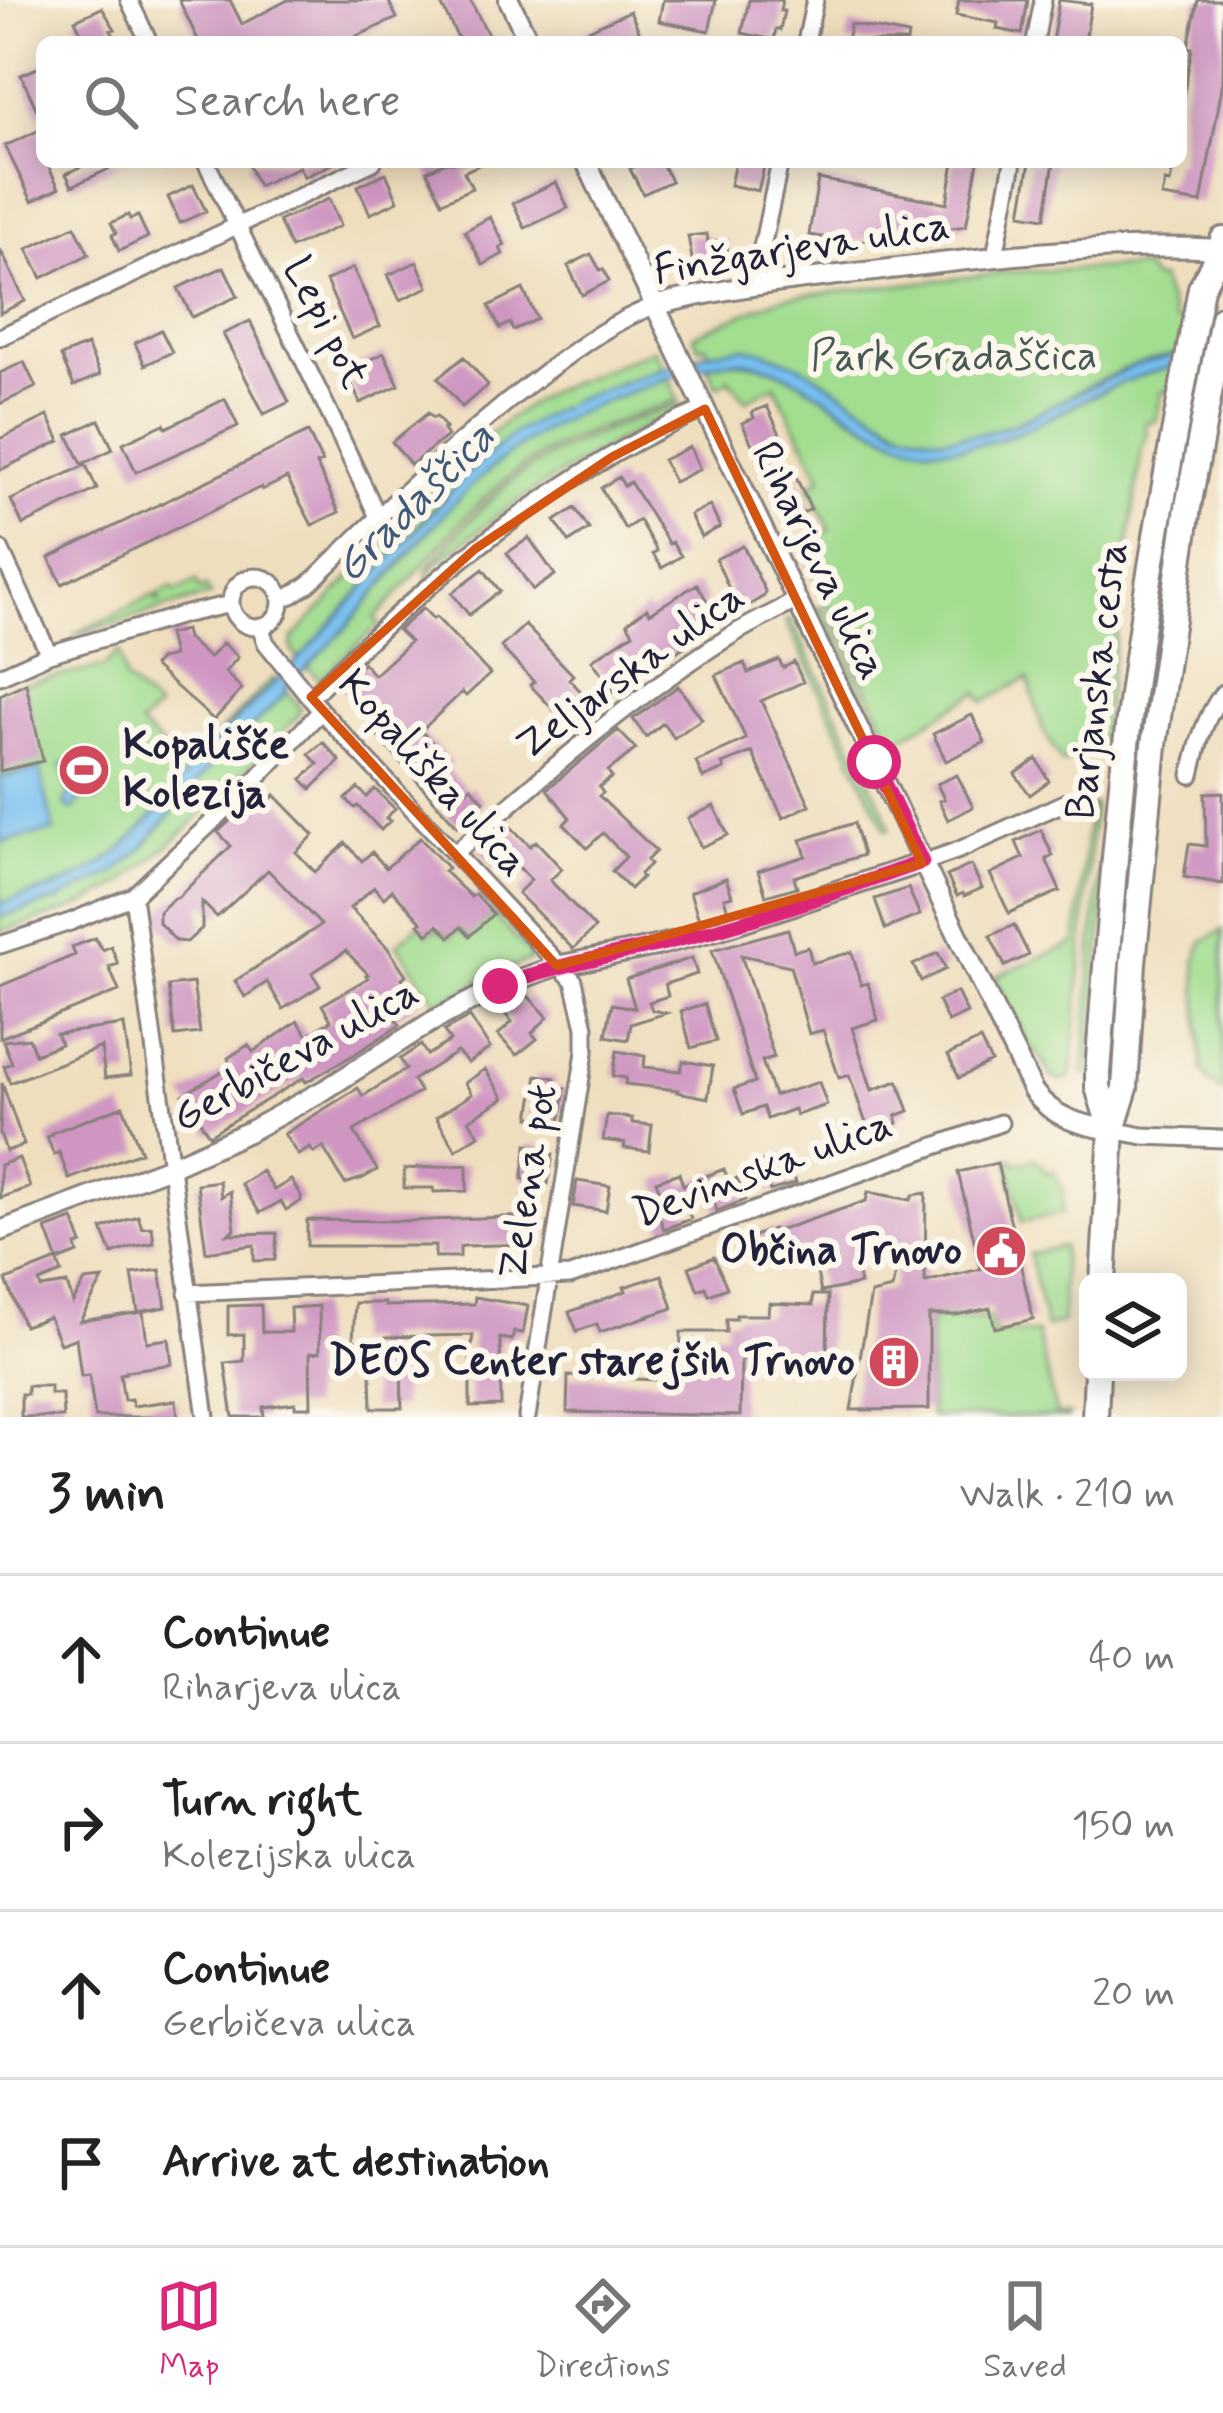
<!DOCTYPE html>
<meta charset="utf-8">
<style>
:root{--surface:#fff;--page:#f6f6f6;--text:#222;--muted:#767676;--line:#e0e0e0;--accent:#db2777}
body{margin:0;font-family:Mynerve,sans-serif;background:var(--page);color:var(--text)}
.controls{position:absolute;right:36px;bottom:36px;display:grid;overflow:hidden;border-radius:18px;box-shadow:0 6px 30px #0003}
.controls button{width:108px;height:108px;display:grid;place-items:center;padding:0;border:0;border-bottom:3px solid var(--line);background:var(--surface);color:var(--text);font:60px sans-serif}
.stop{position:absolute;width:36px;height:36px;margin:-27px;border:9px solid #db2777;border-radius:50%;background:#fff}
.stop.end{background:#db2777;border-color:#fff;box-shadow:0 3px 12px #0008}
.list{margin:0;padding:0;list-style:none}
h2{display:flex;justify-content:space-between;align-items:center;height:156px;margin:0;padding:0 48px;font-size:51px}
h2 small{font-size:39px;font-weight:400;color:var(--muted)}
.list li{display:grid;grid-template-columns:78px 1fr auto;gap:36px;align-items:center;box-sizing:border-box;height:168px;padding:0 48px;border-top:3px solid var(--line)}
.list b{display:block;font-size:45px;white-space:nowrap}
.list p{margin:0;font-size:39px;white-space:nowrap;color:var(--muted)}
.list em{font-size:39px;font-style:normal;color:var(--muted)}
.icon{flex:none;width:66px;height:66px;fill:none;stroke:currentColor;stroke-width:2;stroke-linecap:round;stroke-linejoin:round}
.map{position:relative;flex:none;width:1223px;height:1417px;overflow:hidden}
.search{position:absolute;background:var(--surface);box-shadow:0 6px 30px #0003;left:36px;right:36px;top:36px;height:132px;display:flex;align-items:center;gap:30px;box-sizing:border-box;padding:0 42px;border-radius:18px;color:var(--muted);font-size:45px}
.sheet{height:828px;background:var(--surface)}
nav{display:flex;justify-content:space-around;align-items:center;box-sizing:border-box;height:168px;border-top:3px solid var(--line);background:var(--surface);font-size:33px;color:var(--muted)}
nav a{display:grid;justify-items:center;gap:6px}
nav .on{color:var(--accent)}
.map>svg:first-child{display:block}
.green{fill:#a2dd90;stroke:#628066;stroke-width:3}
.water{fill:#77c0f0;stroke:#4c7196;stroke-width:3}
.building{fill:#cf96c2}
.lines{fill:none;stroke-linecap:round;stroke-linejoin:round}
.minor-casing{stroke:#88807c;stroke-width:21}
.tertiary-casing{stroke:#88807c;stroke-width:24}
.primary-casing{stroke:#88807c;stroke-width:30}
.minor{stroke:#fff;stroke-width:15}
.tertiary{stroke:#fff;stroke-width:18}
.primary{stroke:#fff;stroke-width:24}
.route{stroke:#db2777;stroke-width:15}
.marked{fill:none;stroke:#d45411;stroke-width:9;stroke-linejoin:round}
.labels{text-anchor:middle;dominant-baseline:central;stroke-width:12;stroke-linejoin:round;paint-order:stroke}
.street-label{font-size:42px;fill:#22223b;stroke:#fbf7ec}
.park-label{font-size:42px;fill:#485a54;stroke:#fbf7ec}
.poi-label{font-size:42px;font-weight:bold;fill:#22223b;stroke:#fbf7ec;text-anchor:end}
.water-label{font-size:45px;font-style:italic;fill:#40597a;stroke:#fbf7ec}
</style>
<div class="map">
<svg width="1223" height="1417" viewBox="0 0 1223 1417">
<rect width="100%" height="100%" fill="#fbf7ec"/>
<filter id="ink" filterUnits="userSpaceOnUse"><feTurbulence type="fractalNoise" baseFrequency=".00833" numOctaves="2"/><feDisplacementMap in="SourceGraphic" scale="24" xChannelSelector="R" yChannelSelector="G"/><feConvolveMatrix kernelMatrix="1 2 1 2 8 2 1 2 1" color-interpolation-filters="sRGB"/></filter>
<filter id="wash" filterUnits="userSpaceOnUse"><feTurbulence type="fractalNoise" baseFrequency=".004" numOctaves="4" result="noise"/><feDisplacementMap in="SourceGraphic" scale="48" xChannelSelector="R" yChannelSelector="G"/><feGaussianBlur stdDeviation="2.7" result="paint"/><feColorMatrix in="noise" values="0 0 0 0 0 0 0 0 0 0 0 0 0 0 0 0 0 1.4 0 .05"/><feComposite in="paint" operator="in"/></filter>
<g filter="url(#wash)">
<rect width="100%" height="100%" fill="#efdebd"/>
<path class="green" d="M1138,267L1146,270L1152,279H1160L1175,321L1223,319V344C1193,351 1162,356 1133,366C1069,389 1017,437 945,438C916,438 893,424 869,409C817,376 773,339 709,352L706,346L699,347L693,335L781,298L1010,272Z
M654,349L664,367L575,399L514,433L469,472L432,510L299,660L292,650L293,638C339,591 383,542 428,495C464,458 504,417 549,392Z
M1223,355V387L1162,392L1156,421L1147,422L1144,426L1148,432L1142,449L1100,750H1094L1062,763L1042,728L1028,678L984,702L978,692L893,743L800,544L830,530L809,485L822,478L775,386L746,400L729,379L719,386L716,384L707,366C782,344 833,416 896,439C933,453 971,448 1008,438L1131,378L1165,367Z
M669,378L678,400C627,419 569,434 524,466C466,506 424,568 375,618L380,624L319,679L307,667L344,630L467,487L529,439L574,413Z
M680,404L683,412L659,426L651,423L574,465L502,512L434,565L428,580L426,570C452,540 478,508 510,482C558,443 623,424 680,404Z
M1180,465L1172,551L1147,738L1136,737L1145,666Z
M196,581L200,589L206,587L210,595L73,635L154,595L157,601L160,600L158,594L172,587L175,592Z
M822,606L891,751L885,753L816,609Z
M791,619L883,808L890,829L886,830L786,621Z
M119,651L125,680L157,709L140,726L185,767L273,678L276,681C250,706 220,731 197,759C171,790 149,826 119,852C85,880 42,892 0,903V695L26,683L104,667Z
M287,692L301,708L298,716L185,831L122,884L76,908L0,932V917L56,901L116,872L141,850L203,775Z
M1112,747L1118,748L1089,1075L1083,1074L1093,938Z
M1094,804L1072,1073L1069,1078L1062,1081L1053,1078L1038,1054L1031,1049L995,976L1076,943L1089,807Z
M493,914L528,952L530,960L495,974L437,1003L397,944L419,924L428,934L433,930L443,931L450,937L459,929L468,937Z
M1223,930V1091L1210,1083L1202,1069L1196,960L1203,941Z
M1014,1159L1015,1164L1035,1159L1049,1174L1054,1171L1062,1189L1063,1213L1022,1222L1008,1160Z
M1062,1246L1063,1322L1046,1328L1029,1254Z
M930,1318H990L994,1334L1037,1333L1057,1416L1068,1414V1417H930Z"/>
<path class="water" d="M1223,344V355C1181,363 1141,373 1102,391C1051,415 1009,446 950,448C873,452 825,379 754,363C722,355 687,372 657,382C614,398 571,412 533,437C459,485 406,558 349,624C329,647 306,667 285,689L287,692L203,775L141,850L116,872L56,901L0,917V903L63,885L102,864L121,850L156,812L199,757L304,654L469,472L514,433L575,399L709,352L743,347L763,351L801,366L898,428L940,438L981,434L1010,426L1136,365Z
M88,759L94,790L100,794V798L96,801L91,798L78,801L74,809H69L64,803L69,796L62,764Z
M40,769L54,831L0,843V777Z"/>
<g id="blocks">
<path class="building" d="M179,0H230L242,24L288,0H388L397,18L357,36L360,42H199Z
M439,0H470L492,42H460Z
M663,0H716L709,31L659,21Z
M749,0H782L780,11H784L780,30L776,29L774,40L742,33Z
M959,0H1028L1022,34L997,29L998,23L956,15Z
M1059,0L1091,4L1085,42H1052Z
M1198,0H1223V81L1201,203L1162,197L1165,182L1170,183L1174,162H1181V109L1192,48L1188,47Z
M102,8L115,29L111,30L115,38L108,42H86L75,20Z
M630,11L644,42H562Z
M850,24L908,35L907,42H847Z
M42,66V121L21,75Z
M42,129V162H46L59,188L32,201L5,146Z
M91,162H124L72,186L66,174Z
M247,162H337L304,177L299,167L258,186Z
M446,162H485L464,172L472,188L442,202L427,171Z
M643,162H661L671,181L643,194L630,169Z
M735,162H765L758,191L730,185Z
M954,162H978L966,226L852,242L809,235L818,179L947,203Z
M1030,162H1054L1045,218L1021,214Z
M386,173L398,201L370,214L358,186Z
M556,182L568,208L525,228L513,203Z
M193,185L206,211L180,223L168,197Z
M329,199L340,226L291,248L279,221Z
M128,215L130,219L138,216L148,237L119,251L112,235L116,233L111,223Z
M490,217L505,245L500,248L503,254L483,265L465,231Z
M75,226L89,254L42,278L27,249Z
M707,234L708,242L727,240L728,273L695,276L688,236Z
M0,249L25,301L0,313Z
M591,254L600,270L603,269L609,281L582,295L568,266Z
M417,262L428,287L400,300L388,275Z
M224,267L238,296L192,317L178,288Z
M353,268L380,326L352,339L326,281Z
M523,289L537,319L513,330L510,323L500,328L489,306Z
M250,321L289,402L264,414L223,334Z
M161,330L172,352L145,365L135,343Z
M87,345L100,375L74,386L61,356Z
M384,353L399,385L360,403L346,371Z
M464,357L488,385L462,407L438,378Z
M24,362L36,387L0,404V373Z
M225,399L238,426L136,472L123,443L164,424L166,428Z
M767,406L780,434L766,442L781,473L792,469L811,509L796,516L792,508L784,512L742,423L754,418L752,412Z
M428,413L433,418L436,416L446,428L443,430L447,436L411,465L392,442Z
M48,416L60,441L0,470V439Z
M99,420L113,449L82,464L68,435Z
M308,432L322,462L316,464L339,512L312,525L287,478L262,490L261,487L62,584L49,558Z
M690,447L700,469L674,482L663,460Z
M86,465L97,489L23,525L11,500Z
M619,477L624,486L630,482L669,544L672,542L681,556L662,568L653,554L657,551L639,520L625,529L601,488Z
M710,506L720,527L701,537L690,515Z
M575,508L589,529L569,542L555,521Z
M529,538L555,575L533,590L507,553Z
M743,546L765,591L764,596L738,612L726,593L730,591L716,559Z
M483,569L500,591L469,615L452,593Z
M697,584L707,601L702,604L715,626L615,693L592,660L633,633L627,623L647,608L650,613Z
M423,608L433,619L436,617L490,674L466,696L462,692L421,731L451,763L446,768L467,790L471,787L484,801L457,826L371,729L376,724L340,686L363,663L374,675L410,642L398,630Z
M525,625L573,675L569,679L594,705L570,727L530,685L534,682L501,647Z
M185,630L187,638L209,658L223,643L238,657L225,672L242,689L214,720L153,666L160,659L173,656L168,634Z
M779,660L783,668L794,662L803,682L761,701L810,805L783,818L752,752L722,764L724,769L703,778L696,762L746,739L716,675L744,663L748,673Z
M26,683L43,761L0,771V695Z
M678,686L702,719L674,738L663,723L646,737L633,719Z
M972,715L985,742L946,761L933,734Z
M618,730L636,749L608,771L612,777L599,787L603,793L599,796L656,851L647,860L650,864L640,874L642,877L630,889L612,871L626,857L603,833L587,848L564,824L570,818L547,789Z
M323,742L340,761L311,789L302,779L318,764L309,754Z
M1037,759L1049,781L1030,795L1015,774Z
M957,775L973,807L948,820L939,801L944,799L937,784Z
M358,788L367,797L375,789L395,809L386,818L390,821L381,830L358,806L355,808L346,799Z
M1223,792V884L1184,877L1189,844L1206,846L1205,793Z
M259,794L268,802L275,795L314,835L296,852L315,872L346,843L362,861L372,852L386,868L420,838L448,868L444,871L471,897L475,894L493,914L470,936L461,927L450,937L438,925L428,934L419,924L422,922L392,890L384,898L374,887L350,908L387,947L406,975L402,978L418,1002L394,1018L400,1025L355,1054L306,1082L303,1078L209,1135L183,1095L231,1066L228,1058L248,1045L253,1052L298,1021L308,1036L331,1020L322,1005L368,978L366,975L368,974L346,951L312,973L320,986L283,1009L267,982L245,997L235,981L321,925L268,870L217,917L202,902V928L187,942L176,941L159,923V912L174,898H177L231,846L218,832Z
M714,806L728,835L701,847L688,818Z
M507,823L530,846L536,841L562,869L550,880L595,928L573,949L518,893L531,880L508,856L496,868L478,849Z
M854,823L863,855L794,877L797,887L766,896L758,871L806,856L801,840Z
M1041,830L1053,856L1046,859L1060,891L1009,913L990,874L1023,858L1016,842Z
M971,865L982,888L964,896L963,893L957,896L947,876Z
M726,878L732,896L724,898L728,910L699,920L690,892Z
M908,888L920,915L885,929L875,899Z
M1014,925L1029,955L1005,966L990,936Z
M788,929L794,951L808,947L812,963L852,952L861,985L868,983L878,1020L852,1028L872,1090L898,1081L909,1111L896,1116L898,1123L883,1128L880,1122L867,1126L849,1075L839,1078L823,1030L809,1034L790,966L741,955L774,1057L762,1061L774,1096L819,1082L827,1105L796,1115L794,1109L767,1119L763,1107L743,1114L734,1089L755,1082L712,950Z
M95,938L103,950L111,946L118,964L109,967L119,991L0,1038V986L75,955L72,947Z
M938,953L946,969L921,981L913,965Z
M692,958L697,974L665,984L668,996L649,1002L652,1010L666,1013L631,1024L628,1040L606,1036L612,1004L635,1008L626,979Z
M193,983L200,1033L175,1036L168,986Z
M957,992L967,1013L948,1022L938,1001Z
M528,996L548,1017L532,1033L537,1039L517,1055L498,1035L512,1022L504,1012L515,1001L518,1005Z
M705,1004L716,1041L691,1048L681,1011Z
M470,1017L490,1048L468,1063L457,1052L413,1080L420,1092L354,1131L377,1170L363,1178L345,1184L323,1147L314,1153L310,1148L298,1155L284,1134L358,1088L363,1096L406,1069L400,1059L421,1045L427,1055L450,1041L444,1031Z
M124,1025L131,1075L105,1078L101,1047L10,1083L4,1066L12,1063L3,1041L29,1038L35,1054L61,1044L56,1034Z
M980,1040L991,1062L959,1078L948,1055Z
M617,1051L645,1056L644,1067L681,1071L683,1061L713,1066L708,1098L677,1092L678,1090L625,1084L626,1078L613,1076Z
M485,1069L504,1098L469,1120L479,1135L456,1150L436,1117L472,1094L465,1083Z
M537,1075L555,1078L553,1087L565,1089L560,1122L530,1117Z
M2,1083L24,1145L6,1151L0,1133Z
M123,1106L141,1152L69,1179L59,1152L54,1155L47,1137L52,1135L51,1133Z
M607,1115L632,1118V1123L652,1125L649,1151L624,1148L625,1143L603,1140Z
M527,1145L543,1147L542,1153L553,1154L548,1184L522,1179Z
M786,1154L796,1183L770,1191L760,1163Z
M19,1158L30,1187L0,1198V1165Z
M997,1163L1033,1319L995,1328L990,1308L956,1315H929V1409L851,1410L871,1294L892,1289L898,1261L853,1253L860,1284L821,1292L814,1258L804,1261L801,1249L753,1268L743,1240L773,1229L774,1232L866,1201L868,1192L911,1200L913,1195L926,1193L925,1282L981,1269L958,1172Z
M467,1165V1191L434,1192L433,1188H404V1169Z
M724,1169L729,1182L737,1178L745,1200L717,1211L712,1195L686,1206L691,1219L664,1229L653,1201L662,1197L656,1181L679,1173L683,1185Z
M262,1171L274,1190L291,1180L301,1196V1201L286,1210L281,1201L260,1213L241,1184Z
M219,1181L221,1197L230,1191L235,1229L228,1234L277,1233L275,1260L254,1261V1245L206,1252L197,1184Z
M577,1181L610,1186L606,1211L573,1206Z
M138,1216L142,1228L152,1227L154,1243L132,1247L112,1254L102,1229Z
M530,1216L531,1244L463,1246L460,1247V1257H435V1246H307V1220L408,1221Z
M73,1219L82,1244L76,1246L78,1253L58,1261L46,1229Z
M714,1257L727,1288L709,1295L706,1287L698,1290L689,1267Z
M57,1260L62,1273L39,1282L41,1288L67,1284L73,1302L85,1281L103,1279L80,1321L143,1312L147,1342L169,1339L172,1364L126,1371V1373L120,1374L124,1400L131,1399L133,1406L176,1400L178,1417H95L89,1375L81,1376L76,1338L60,1344L49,1317L24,1326L6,1280Z
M160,1270L166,1307L138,1312L132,1274Z
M662,1275L673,1308L600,1332L597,1324L577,1331L569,1312L626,1291L624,1287Z
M813,1295H828L827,1359L753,1355V1360H741L740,1416L567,1412L568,1376L680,1381L681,1332H726V1319H736V1315H768L769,1303L813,1305Z
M475,1297L528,1306L523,1333L514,1332L512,1340L500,1338L501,1406L470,1407V1357L473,1335L428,1336L386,1337V1363H401L402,1408H372L370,1341H353L355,1303H385V1306L474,1304Z
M261,1305L262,1332H291L290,1308L319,1306L320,1352L310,1353L311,1407H295V1403L263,1407L264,1417H233L225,1363L244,1361V1334L228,1335V1306Z
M27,1386H50V1394H62L63,1417H21V1394H27Z"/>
</g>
</g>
<g filter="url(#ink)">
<use href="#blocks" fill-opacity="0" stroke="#88807c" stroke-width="3"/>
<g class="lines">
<g class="minor-casing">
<path id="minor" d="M129,0L149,42
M806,42L815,0
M1035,42L1043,0
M206,162L327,408L378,517
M995,256L1013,162
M754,285L780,162
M0,337L373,162
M0,549L49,654
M231 602a25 25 0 1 1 50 0a25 25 0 1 1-50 0Z
M281,599L292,595L309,584C385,510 460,437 544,373C579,347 613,321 654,306
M260,626L266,643L321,711L574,981L585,1027V1052L527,1417
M0,676L49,654L182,615L231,604
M311,697C417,588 564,467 705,409
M1191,775C1198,744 1204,718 1223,693
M455,853C542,776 633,696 732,635C753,622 776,612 797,600
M922,863L959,850L1066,802
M133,896L206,1417
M0,945L70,922L133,896L244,792L321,711
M1112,1130L1143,1136L1223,1139
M187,1293L570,1276L1000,1123"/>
</g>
<g class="tertiary-casing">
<path id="tertiary" d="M509,0L529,42
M586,162L1033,1091C1053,1118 1080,1125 1112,1130
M654,306C729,286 805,279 882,270C995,256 1107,243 1221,249
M0,1231L170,1167L250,1131L326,1089L431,1022L500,986L557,966L656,946L717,930L922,863"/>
</g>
<g class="primary-casing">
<path id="primary" d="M1111,1129L1098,1087V1073C1106,963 1114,854 1126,745C1142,602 1169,461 1195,320L1201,288L1221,249L1223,240
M1103,1282L1112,1130L1125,1088L1133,963L1154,745L1188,507L1223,318
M1095,1417L1097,1372"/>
</g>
<use href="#minor" class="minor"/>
<use href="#tertiary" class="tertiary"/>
<use href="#primary" class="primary"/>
</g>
</g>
<g class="lines" filter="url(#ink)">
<path class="route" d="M500,986C559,963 620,955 681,939C763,918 843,890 922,862L874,762"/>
</g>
<path class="marked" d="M705,409L922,863L557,966L311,697L475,549L612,457Z"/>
<defs>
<g id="stadium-disc" transform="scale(2.7)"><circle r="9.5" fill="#d1495b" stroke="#fbf7ec"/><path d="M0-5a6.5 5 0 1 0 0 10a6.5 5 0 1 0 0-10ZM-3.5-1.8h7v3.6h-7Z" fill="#fff"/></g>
<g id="civic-disc" transform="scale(2.7)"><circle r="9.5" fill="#d1495b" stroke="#fbf7ec"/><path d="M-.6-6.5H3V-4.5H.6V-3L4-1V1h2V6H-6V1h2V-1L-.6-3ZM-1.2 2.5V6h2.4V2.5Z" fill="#fff"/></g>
<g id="building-disc" transform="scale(2.7)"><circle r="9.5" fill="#d1495b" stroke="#fbf7ec"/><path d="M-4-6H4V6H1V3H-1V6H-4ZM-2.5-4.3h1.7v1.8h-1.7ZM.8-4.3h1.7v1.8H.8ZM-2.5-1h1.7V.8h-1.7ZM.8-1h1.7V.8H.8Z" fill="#fff"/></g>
</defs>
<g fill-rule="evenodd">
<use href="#stadium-disc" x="84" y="770"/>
<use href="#civic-disc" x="1001" y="1251"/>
<use href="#building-disc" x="894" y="1362"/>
</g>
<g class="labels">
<g class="street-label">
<text transform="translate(802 249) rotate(-9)">Finžgarjeva ulica</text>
<text transform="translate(325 323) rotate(63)">Lepi pot</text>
<text transform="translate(818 561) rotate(64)">Riharjeva ulica</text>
<text transform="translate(631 672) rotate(-36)">Zeljarska ulica</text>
<text transform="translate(1098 681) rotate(-83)">Barjanska cesta</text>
<text transform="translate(432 774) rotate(48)">Kopališka ulica</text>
<text transform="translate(296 1056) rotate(-29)">Gerbičeva ulica</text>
<text transform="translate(763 1170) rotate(-20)">Devinska ulica</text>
<text transform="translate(529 1182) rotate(-81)">Zelena pot</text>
</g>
<g class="park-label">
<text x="954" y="357">Park Gradaščica</text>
</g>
<g class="poi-label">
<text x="123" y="746" text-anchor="start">Kopališče<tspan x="123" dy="48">Kolezija</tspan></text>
<text x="962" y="1251">Občina Trnovo</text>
<text x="855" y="1362">DEOS Center starejših Trnovo</text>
</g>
<g class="water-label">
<text transform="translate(415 503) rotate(-45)">Gradaščica</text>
</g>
</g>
</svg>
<div class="controls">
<button><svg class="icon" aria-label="layers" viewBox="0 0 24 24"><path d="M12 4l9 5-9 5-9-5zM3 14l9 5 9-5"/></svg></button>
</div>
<div class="stop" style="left:874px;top:762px"></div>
<div class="stop end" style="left:500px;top:986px"></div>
<div class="search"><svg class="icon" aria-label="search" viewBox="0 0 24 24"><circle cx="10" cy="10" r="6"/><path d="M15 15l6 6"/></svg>Search here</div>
</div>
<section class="sheet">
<h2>3 min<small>Walk · 210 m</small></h2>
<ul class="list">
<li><svg class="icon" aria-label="ahead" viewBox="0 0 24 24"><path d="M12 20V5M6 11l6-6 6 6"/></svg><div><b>Continue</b><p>Riharjeva ulica</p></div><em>40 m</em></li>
<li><svg class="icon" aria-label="right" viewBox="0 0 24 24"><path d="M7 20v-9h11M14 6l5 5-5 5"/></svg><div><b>Turn right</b><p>Kolezijska ulica</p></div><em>150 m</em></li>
<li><svg class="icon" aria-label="ahead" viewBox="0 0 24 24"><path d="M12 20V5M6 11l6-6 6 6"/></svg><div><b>Continue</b><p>Gerbičeva ulica</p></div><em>20 m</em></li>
<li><svg class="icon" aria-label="arrive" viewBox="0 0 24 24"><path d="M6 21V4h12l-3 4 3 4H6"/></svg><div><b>Arrive at destination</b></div></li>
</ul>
</section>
<nav>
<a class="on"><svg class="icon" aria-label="map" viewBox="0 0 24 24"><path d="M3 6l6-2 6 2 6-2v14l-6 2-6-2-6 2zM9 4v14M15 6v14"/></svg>Map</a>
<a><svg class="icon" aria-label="directions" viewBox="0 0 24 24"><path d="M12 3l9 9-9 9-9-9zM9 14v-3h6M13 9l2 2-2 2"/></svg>Directions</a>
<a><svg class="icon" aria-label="saved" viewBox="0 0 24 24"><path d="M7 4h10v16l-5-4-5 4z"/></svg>Saved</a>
</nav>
